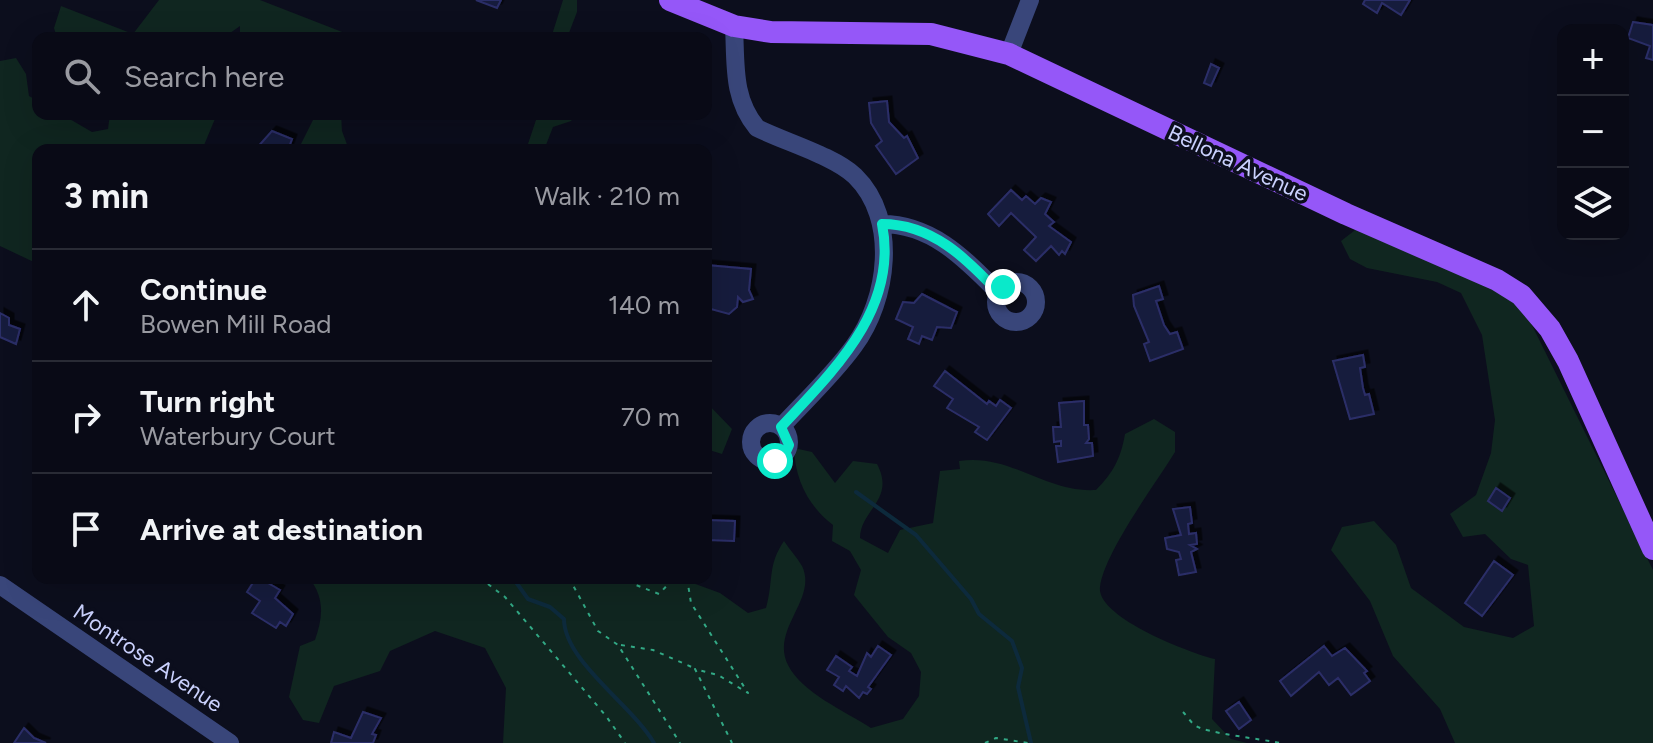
<!DOCTYPE html>
<meta charset="utf-8">
<style>
:root{--surface:#090a16;--page:#12131f;--text:#f1f3f6;--muted:#999aa1;--line:#292b35}
body{margin:0;font-family:Figtree,sans-serif;background:var(--page);color:var(--text)}
.controls{position:absolute;right:24px;top:24px;display:grid;overflow:hidden;border-radius:16px;box-shadow:0 8px 32px #0002}
.controls button{width:72px;height:72px;display:grid;place-items:center;padding:0;border:0;border-bottom:2px solid var(--line);background:var(--surface);color:var(--text);font:40px sans-serif}
.stop{position:absolute;width:24px;height:24px;margin:-18px;border:6px solid #0ae9ca;border-radius:50%;background:#fff}
.stop.end{background:#0ae9ca;border-color:#fff;box-shadow:0 2px 8px #0008}
.list{margin:0;padding:0;list-style:none}
h2{display:flex;justify-content:space-between;align-items:center;height:104px;margin:0;padding:0 32px;font-size:34px}
h2 small{font-size:26px;font-weight:400;color:var(--muted)}
.list li{display:grid;grid-template-columns:52px 1fr auto;gap:24px;align-items:center;box-sizing:border-box;height:112px;padding:0 32px;border-top:2px solid var(--line)}
.list b{display:block;font-size:30px;white-space:nowrap}
.list p{margin:0;font-size:26px;white-space:nowrap;color:var(--muted)}
.list em{font-size:26px;font-style:normal;color:var(--muted)}
.icon{flex:none;width:44px;height:44px;fill:none;stroke:currentColor;stroke-width:2;stroke-linecap:round;stroke-linejoin:round}
.map{position:relative;flex:none;width:1653px;height:743px;overflow:hidden}
.search{position:absolute;background:var(--surface);box-shadow:0 8px 32px #0002;left:32px;top:32px;width:680px;height:88px;display:flex;align-items:center;gap:20px;box-sizing:border-box;padding:0 28px;border-radius:16px;color:var(--muted);font-size:30px}
.panel{position:absolute;background:var(--surface);box-shadow:0 8px 32px #0002;left:32px;top:144px;width:680px;height:440px;border-radius:16px}
.map>svg:first-child{display:block}
.green{fill:#102620}
.lines{fill:none;stroke-linecap:round;stroke-linejoin:round}
.stream{stroke:#0d2a3c;stroke-width:4}
.building{fill:#191b3d;stroke:#2c2f68;stroke-width:2;filter:url(#shadow)}
.path{stroke:#32a985;stroke-width:2;stroke-dasharray:4 6;stroke-linecap:butt}
.minor{stroke:#39467a;stroke-width:18}
.major{stroke:#9557f8;stroke-width:22}
.route{stroke:#0ae9ca;stroke-width:10}
.labels{text-anchor:middle;dominant-baseline:central;stroke-width:7;stroke-linejoin:round;paint-order:stroke}
.street-label{font-size:22px;fill:#cad1fd;stroke:#0c0e1d}
</style>
<div class="map">
<svg width="1653" height="743" viewBox="0 0 1653 743">
<defs>
<filter id="shadow"><feDropShadow dx="4.5" dy="-4.5" stdDeviation="0" flood-color="#0009"/></filter>
</defs>
<rect width="100%" height="100%" fill="#0c0e1d"/>
<path class="green" d="M159,0H260L355,37L240,38V26L223,38H57L54,28L61,6L133,34Z
M563,0H577V12L567,38H551Z
M16,58L26,74L29,96L38,101V114H61L92,132L108,129L110,114H217L202,150H38V264L0,246V61Z
M316,114H341L342,131L349,150H298Z
M538,114H576L571,121L553,127L544,150H526Z
M1359,227L1474,276L1524,309L1653,570V743H1455L1440,709L1393,656L1370,601L1331,550L1342,527L1374,521L1396,545L1411,588L1464,627L1513,638L1534,626L1528,565L1511,559L1485,534L1463,537L1450,514L1476,495L1491,453L1495,420L1482,335L1461,293L1437,282L1367,268L1350,259L1341,241Z
M706,402L732,429L722,454L706,449Z
M1154,419L1175,432V452C1156,483 1104,553 1100,587C1096,617 1190,653 1215,659L1212,719L1231,739L1247,743H503L506,688L485,648L435,631L390,651L380,671L334,686L319,723L303,720L289,697L300,646L315,640C323,617 325,598 309,578H656L690,582L720,593L748,613L766,608C774,580 767,566 784,541C789,549 797,557 802,566C818,599 770,629 788,665C802,693 845,711 871,728L903,719L919,696L921,672L911,653L888,637L854,595L861,570L850,551L832,541L833,525C808,506 795,479 794,448L812,452L835,483L853,461L877,464C896,500 860,510 860,538L888,553L900,530L933,523L940,471L960,469L959,461C1011,453 1044,493 1096,490C1113,473 1121,458 1125,434Z"/>
<g class="lines">
<path class="stream" d="M856,492L916,535L971,599L979,614L1012,641L1022,668L1018,687L1031,743
M513,578L528,599L550,607L564,619C564,661 632,705 654,743"/>
</g>
<path class="building" d="M476,0H501L497,8Z
M1365,0H1410L1401,15L1382,3L1377,13L1363,4Z
M1633,22L1653,25V60L1646,58L1650,46L1628,38Z
M1211,64L1219,68L1211,86L1204,83Z
M887,101L889,122L904,138L907,136L918,158L896,174L876,146L882,141L871,123L869,103Z
M272,131L292,139L288,150H255Z
M1011,190L1022,200L1026,196L1035,204L1041,198L1051,202L1045,214L1054,222L1049,226L1071,242L1065,254L1062,251L1059,255L1051,246L1036,261L1024,250L1036,237L1011,213L999,226L988,214Z
M706,265L751,269L749,290L753,299L743,302L738,297L737,307L729,314L707,308Z
M1159,286L1163,299L1156,301L1164,325L1170,334L1177,332L1183,349L1150,361L1144,344L1149,342L1134,306L1133,295Z
M922,294L957,312L951,328L937,327L932,340L922,336L919,344L908,339L913,327L896,319L903,302L914,303Z
M0,313L9,318V325L20,329L16,344L0,337Z
M1363,355L1365,367L1360,368L1363,388L1365,395L1369,394L1374,414L1350,419L1333,361Z
M945,371L987,404L989,401L996,406L1000,400L1011,408L987,440L975,432L979,427L947,408L953,399L934,386Z
M1084,401V425H1088L1089,439L1086,443H1092L1093,456L1058,462L1056,446H1061V441L1054,442L1053,427H1061L1059,403Z
M1496,488L1510,498L1502,511L1488,501Z
M1190,507L1192,523L1188,524L1189,534L1196,533L1197,544L1190,545L1197,549L1191,552L1196,572L1179,575L1176,560L1181,559L1179,552L1167,549L1165,538L1181,535L1173,509Z
M706,520L735,521L734,541L706,540Z
M1494,561L1513,575L1482,616L1465,603Z
M256,578H271L268,583L280,590L275,598L293,614L286,626L280,622L276,628L252,613L260,601L247,592Z
M878,646L891,655L868,687L871,689L867,694L863,692L859,698L846,686L843,691L834,685L839,677L827,670L836,656L852,667L849,671L857,676L867,653L871,657Z
M1324,646L1332,656L1345,648L1367,671L1364,673L1370,681L1351,695L1338,678L1329,685L1319,672L1291,696L1280,681Z
M1239,702L1251,720L1239,729L1226,711Z
M363,712L381,718L372,734L376,735L373,743H331L334,732L351,738Z
M24,728L34,738L46,743H14Z"/>
<g class="lines">
<path class="path" d="M480,578L505,597L606,716L625,743
M569,578L598,631L618,645L680,743
M618,578L659,594L674,578
M687,578L691,603L748,693L718,675L695,669L732,743
M621,645L653,650L694,668
M1183,712C1187,716 1191,723 1196,726C1206,733 1262,739 1280,743
M985,743L996,738L1028,743"/>
<path class="minor" d="M734,26C736,64 732,98 757,128C785,142 834,156 855,176C899,219 888,300 854,346C833,375 806,400 781,427
M1009,54L1030,0
M882,224C932,224 965,259 998,292
M996 302a20 20 0 1 1 40 0a20 20 0 1 1-40 0Z
M751 442a19 19 0 1 1 38 0a19 19 0 1 1-38 0Z
M0,585L230,743"/>
<path class="major" d="M670,0L734,26L771,32L931,34L1009,54L1346,214L1497,280L1521,295L1550,329L1568,361L1653,549"/>
</g>
<g class="lines">
<path class="route" d="M775,461L785,454L789,445L781,427C833,371 899,309 882,224C932,224 966,258 998,292L1003,287"/>
</g>
<g class="labels">
<g class="street-label">
<text transform="translate(1238 163) rotate(25)">Bellona Avenue</text>
<text transform="translate(148 658) rotate(34)">Montrose Avenue</text>
</g>
</g>
</svg>
<div class="controls">
<button>+</button>
<button>−</button>
<button><svg class="icon" aria-label="layers" viewBox="0 0 24 24"><path d="M12 4l9 5-9 5-9-5zM3 14l9 5 9-5"/></svg></button>
</div>
<div class="stop" style="left:775px;top:461px"></div>
<div class="stop end" style="left:1003px;top:287px"></div>
<div class="search"><svg class="icon" aria-label="search" viewBox="0 0 24 24"><circle cx="10" cy="10" r="6"/><path d="M15 15l6 6"/></svg>Search here</div>
<section class="panel">
<h2>3 min<small>Walk · 210 m</small></h2>
<ul class="list">
<li><svg class="icon" aria-label="ahead" viewBox="0 0 24 24"><path d="M12 20V5M6 11l6-6 6 6"/></svg><div><b>Continue</b><p>Bowen Mill Road</p></div><em>140 m</em></li>
<li><svg class="icon" aria-label="right" viewBox="0 0 24 24"><path d="M7 20v-9h11M14 6l5 5-5 5"/></svg><div><b>Turn right</b><p>Waterbury Court</p></div><em>70 m</em></li>
<li><svg class="icon" aria-label="arrive" viewBox="0 0 24 24"><path d="M6 21V4h12l-3 4 3 4H6"/></svg><div><b>Arrive at destination</b></div></li>
</ul>
</section>
</div>
